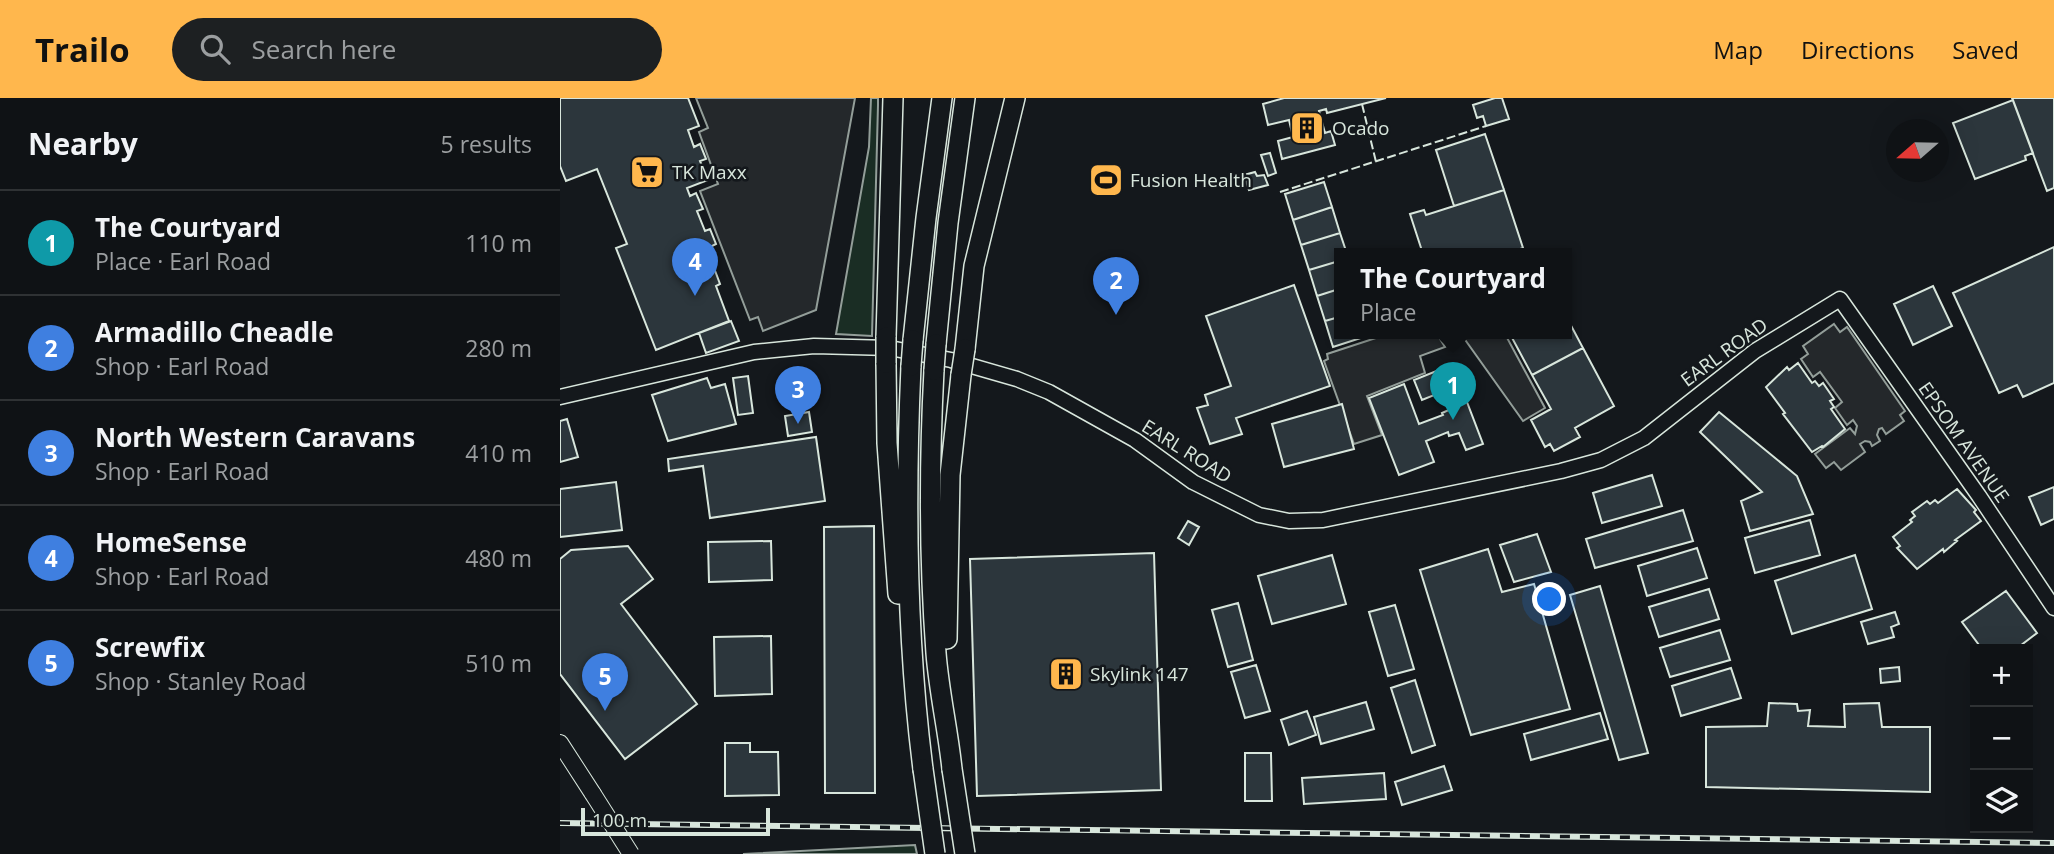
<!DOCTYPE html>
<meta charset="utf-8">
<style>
:root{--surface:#0f1215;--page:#1d2022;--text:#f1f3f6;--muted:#9b9ea0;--line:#2f3234;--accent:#ffb74d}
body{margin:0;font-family:"Open Sans",sans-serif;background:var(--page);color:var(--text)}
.controls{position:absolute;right:21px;bottom:21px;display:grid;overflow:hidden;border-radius:0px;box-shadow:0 7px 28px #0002}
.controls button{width:63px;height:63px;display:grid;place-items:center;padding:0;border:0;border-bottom:2px solid var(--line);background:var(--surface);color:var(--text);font:35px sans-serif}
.compass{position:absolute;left:1326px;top:21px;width:63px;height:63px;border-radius:50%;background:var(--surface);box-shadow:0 7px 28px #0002;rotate:250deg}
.scale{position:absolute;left:21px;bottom:18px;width:189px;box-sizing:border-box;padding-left:7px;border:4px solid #d8e6dc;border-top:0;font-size:19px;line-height:24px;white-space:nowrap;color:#d8e6dc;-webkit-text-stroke:5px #14181c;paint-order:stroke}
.you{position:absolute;left:990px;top:502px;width:24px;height:24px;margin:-18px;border:5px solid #fff;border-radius:50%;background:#1a73e8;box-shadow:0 0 0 10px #1a73e833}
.badge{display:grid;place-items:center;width:46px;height:46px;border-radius:50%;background:var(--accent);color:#fff;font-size:23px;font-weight:700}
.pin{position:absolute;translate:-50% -58px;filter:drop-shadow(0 2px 4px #0008)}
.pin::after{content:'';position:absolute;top:37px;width:24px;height:21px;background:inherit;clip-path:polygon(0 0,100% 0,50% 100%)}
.popup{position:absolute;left:774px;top:150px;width:238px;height:91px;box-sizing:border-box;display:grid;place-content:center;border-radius:0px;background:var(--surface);filter:drop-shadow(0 2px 5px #0005);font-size:23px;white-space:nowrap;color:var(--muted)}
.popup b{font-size:26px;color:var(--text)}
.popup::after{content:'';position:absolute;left:50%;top:100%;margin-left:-14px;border:14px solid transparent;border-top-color:var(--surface)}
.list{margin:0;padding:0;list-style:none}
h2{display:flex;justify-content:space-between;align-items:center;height:91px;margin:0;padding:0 28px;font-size:30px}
h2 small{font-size:23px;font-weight:400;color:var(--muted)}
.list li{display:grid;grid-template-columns:46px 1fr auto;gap:21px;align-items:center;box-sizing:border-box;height:105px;padding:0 28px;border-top:2px solid var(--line)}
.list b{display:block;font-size:26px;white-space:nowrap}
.list p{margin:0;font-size:23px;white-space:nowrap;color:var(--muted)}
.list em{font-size:23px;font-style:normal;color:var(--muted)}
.icon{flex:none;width:38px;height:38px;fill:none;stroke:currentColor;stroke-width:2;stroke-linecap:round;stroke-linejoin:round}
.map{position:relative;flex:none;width:1494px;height:756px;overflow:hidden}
header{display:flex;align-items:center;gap:42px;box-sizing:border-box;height:98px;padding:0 35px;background:var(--accent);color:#111}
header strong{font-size:33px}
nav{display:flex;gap:38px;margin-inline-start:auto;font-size:24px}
.search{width:490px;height:63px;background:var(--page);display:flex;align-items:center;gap:18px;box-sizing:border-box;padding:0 24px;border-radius:38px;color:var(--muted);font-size:26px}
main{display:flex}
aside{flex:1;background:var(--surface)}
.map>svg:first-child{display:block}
.green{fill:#1a2d24;stroke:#939e99;stroke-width:2}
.parking{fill:#24282b;stroke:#939e99;stroke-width:2}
.building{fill:#2c363c;stroke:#d8e6dc;stroke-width:2}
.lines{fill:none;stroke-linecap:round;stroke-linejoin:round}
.tertiary-casing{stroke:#d8e6dc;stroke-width:17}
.secondary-casing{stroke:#d8e6dc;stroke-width:18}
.trunk-casing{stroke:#d8e6dc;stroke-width:22}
.tertiary{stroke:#14181c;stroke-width:14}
.secondary{stroke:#14181c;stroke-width:16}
.trunk{stroke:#14181c;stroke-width:19}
.rail-casing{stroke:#d8e6dc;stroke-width:6}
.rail{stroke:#14181c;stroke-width:3.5;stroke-dasharray:10;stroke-linecap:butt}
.secondary-bridge-casing{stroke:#d8e6dc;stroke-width:18;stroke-linecap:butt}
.trunk-bridge-casing{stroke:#d8e6dc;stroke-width:22;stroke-linecap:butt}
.secondary-bridge{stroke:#14181c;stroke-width:16}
.trunk-bridge{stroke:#14181c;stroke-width:19}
.fence{stroke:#d8e6dc;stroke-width:2;stroke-dasharray:9 3.5;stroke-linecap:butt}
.labels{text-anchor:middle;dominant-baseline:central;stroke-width:5;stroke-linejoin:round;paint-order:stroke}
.poi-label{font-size:19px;fill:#d8e6dc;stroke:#14181c;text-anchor:start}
.street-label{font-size:19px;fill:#d8e6dc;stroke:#14181c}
</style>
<header>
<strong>Trailo</strong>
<div class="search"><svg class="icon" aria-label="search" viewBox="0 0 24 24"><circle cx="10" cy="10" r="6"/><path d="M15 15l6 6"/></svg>Search here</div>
<nav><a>Map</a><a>Directions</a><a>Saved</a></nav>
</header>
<main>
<aside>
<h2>Nearby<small>5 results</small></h2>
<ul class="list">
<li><span class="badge" style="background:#0f9aa8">1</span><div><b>The Courtyard</b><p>Place · Earl Road</p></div><em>110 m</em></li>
<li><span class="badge" style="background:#3f7fe0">2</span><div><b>Armadillo Cheadle</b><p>Shop · Earl Road</p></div><em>280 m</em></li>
<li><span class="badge" style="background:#3f7fe0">3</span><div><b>North Western Caravans</b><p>Shop · Earl Road</p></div><em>410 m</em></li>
<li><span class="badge" style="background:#3f7fe0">4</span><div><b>HomeSense</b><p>Shop · Earl Road</p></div><em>480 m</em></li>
<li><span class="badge" style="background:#3f7fe0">5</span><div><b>Screwfix</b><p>Shop · Stanley Road</p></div><em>510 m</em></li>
</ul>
</aside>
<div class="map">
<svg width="1494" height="756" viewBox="0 0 1494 756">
<rect width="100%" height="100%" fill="#14181c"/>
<path class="green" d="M311,0H318V7L312,238L276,236L309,49Z
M355,747L357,756H183Z"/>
<path class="parking" d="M136,0H295L256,212L203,233L198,219L190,222L140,93L158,86L139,34L148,30Z
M1274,226L1280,234L1287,229L1345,313L1340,317L1344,323L1326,336L1322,330L1319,331L1317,337L1320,343L1312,348L1310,344L1305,343L1300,346L1305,354L1281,372L1274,364L1266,370L1255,356L1290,330L1295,336L1297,328L1293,322L1287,327L1275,310L1282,304L1260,274L1253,279L1241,261L1248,256L1243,248Z
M828,236H877L885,249L860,258L865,275L807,298L822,337L794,346L764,263L768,261L767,256Z
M901,236H945L985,310L963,323Z"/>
<path class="building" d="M0,0H128L139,28L128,32L134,49L140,46L146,61L140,63L148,82L127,90L130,98L136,95L143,111L137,113L145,133L150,131L156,146L150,149L155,162L144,166L147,172L154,170L160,186L156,188L169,223L96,252L56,150L67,146L37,71L6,83L0,68Z
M724,0H826L767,15L766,11L759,13L765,35L771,33L775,47L722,61L718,43L733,39L729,22L708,27L703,6Z
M935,0H942L949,21L926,28L923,18L917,20L913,7Z
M1452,0H1494V90L1487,93Z
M1453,2L1473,55L1465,58L1466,62L1415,81L1393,25Z
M925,36L944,92L894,108L876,52Z
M710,55L716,75L708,78L701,57Z
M695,74L697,78L704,77L708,87L689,92L684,77Z
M764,84L772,109L733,122L725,96Z
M944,92L963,150L946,156H863L850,116L864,112L866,117Z
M772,109L780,135L741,147L733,122Z
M780,135L787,156H779V163L749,172L741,147Z
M1494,149V285L1463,299L1457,287L1439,295L1393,195Z
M779,163V191L757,198L749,172Z
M734,187L770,288L676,320L682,336L650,346L637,310L648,307L645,297L671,288L646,218Z
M1373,188L1392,228L1353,247L1334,206Z
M779,191V219L765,223L757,198Z
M779,219V236H813L773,249L765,223Z
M1007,220L1023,250L972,277L950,236H1007Z
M171,223L179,243L146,255L139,235Z
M1023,250L1054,308L1015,330L1020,339L994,353L990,346L985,349L971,322L991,311L972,277Z
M1238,265L1252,285L1255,283L1259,288L1263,285L1274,301L1270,303L1274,309L1271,311L1285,331L1263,349L1262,348L1252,354L1223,316L1225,315L1206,289L1227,269L1229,272Z
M889,268L897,278L923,346L906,352L899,335L889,338L888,334L866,343L874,364L839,377L809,300L844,286L859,326L883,317L882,315L891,311L884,293L862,302L854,282Z
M188,278L193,315L178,317L173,280Z
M147,280L151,290L165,286L176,326L108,343L92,297Z
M782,306L794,351L724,369L712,326Z
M249,314L252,334L228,338L225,318Z
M1159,314L1237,378L1253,416L1190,433L1181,403L1202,394L1140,334Z
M7,321L18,359L0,364V323Z
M256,339L265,403L150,420L143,368L109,373L108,361Z
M1092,377L1102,408L1042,425L1033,395Z
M56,384L62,432L0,439V391Z
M1494,389V421L1481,427L1469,399Z
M1397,391L1416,412L1414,414L1421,423L1395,442L1397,443L1384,454L1383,451L1357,471L1337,450L1340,448L1333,439L1352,424L1350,422L1355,418L1352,414L1367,403L1370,406L1375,402L1378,405Z
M1123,412L1133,443L1035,470L1026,441Z
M1250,422L1260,457L1195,475L1185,440Z
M628,423L639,429L629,447L618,440Z
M314,428L315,695H265L264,429Z
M977,436L991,474L954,484L940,447Z
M211,443L212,482L149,484L148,444Z
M68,448L93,481L61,506L137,606L65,661L0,576V461L11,452Z
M1137,450L1147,480L1087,498L1078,468Z
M928,451L942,494L974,486L1010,611L911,637L860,472Z
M594,455L601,692L417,698L410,461Z
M772,457L786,506L712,526L698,478Z
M1295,457L1312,511L1232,536L1215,483Z
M1040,488L1088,655L1059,662L1010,497Z
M1149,491L1159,521L1099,539L1089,509Z
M1446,493L1477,535L1456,551H1422L1402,524Z
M678,505L693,562L668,569L652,512Z
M835,507L854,571L828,578L809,514Z
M1335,514L1339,526L1331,529L1334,539L1308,546L1301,524Z
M1160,532L1170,562L1110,579L1100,550Z
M211,538L212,596L155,598L154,539Z
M696,567L710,613L685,620L671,574Z
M1339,569L1340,583L1321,585L1320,571Z
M1171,570L1181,600L1121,618L1112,588Z
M855,582L875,647L852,655L831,590Z
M806,604L814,631L761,646L754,619Z
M1209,605L1237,606L1238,613L1250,612L1248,628L1285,629L1284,606L1319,605L1322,629H1370V694L1146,689V629L1207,628Z
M747,613L756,637L729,647L721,622Z
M1040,615L1048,641L971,662L964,636Z
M165,645H190V654H218L219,697L165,698Z
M685,655H711L712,703H685Z
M884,668L892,692L842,707L835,684Z
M824,675L826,701L744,706L742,680Z"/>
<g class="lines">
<g class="tertiary-casing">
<path id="tertiary" d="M0,299L194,254L254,248L330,250L391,262L457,281L489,294L575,342L633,384L699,417L729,423L763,422L1001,373L1041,362L1084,340L1195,253L1280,201L1419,398L1494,510"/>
</g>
<g class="secondary-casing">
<path id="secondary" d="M0,645L33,696"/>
</g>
<g class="trunk-casing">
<path id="trunk" d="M326,239L333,0
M353,242L366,120L382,0
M376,246L388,125L405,0
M405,251L414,168L455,0
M326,265L327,345L338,496
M351,268C345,402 346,538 363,671
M374,272C369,366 369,461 376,555C379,594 388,632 392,671
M387,541L390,377L401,277"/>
</g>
<use href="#tertiary" class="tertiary"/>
<use href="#secondary" class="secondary"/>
<use href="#trunk" class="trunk"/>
<g class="rail-casing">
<path id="rail" d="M0,725L1494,745"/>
</g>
<use href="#rail" class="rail"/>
<g class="secondary-bridge-casing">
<path id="secondary-bridge" d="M33,696L71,756"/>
</g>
<g class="trunk-bridge-casing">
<path id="trunk-bridge" d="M326,265V239
M351,268L353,242
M374,272L376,246
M401,277L405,251
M363,671L375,756
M392,671L405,756"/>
</g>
<use href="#secondary-bridge" class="secondary-bridge"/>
<use href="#trunk-bridge" class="trunk-bridge"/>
<path class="fence" d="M802,6L816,64
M720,94L926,28"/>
</g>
<defs>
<g id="building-square" transform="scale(1.75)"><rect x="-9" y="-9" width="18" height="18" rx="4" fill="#ffb74d" stroke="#14181c"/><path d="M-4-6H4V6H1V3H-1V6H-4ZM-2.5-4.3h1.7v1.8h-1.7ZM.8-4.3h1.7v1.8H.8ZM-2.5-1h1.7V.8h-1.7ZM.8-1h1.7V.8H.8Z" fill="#111"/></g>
<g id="supermarket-square" transform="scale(1.75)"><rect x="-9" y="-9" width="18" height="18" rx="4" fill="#ffb74d" stroke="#14181c"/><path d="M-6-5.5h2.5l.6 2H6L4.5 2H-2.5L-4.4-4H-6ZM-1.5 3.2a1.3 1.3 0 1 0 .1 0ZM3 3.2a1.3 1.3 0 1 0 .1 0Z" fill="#111"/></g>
<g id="stadium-square" transform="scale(1.75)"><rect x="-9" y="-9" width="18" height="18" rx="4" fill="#ffb74d" stroke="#14181c"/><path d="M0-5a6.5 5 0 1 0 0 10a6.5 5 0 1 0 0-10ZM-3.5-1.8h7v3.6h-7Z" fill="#111"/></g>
</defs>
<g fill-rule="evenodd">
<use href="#building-square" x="747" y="30"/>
<use href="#supermarket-square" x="87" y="74"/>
<use href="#stadium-square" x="546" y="82"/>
<use href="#building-square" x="506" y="576"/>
</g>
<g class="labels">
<g class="poi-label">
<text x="772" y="30">Ocado</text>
<text x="112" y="74">TK Maxx</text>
<text x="570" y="82">Fusion Health</text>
<text x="530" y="576">Skylink 147</text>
</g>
<g class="street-label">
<text transform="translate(1164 254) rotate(-36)">EARL ROAD</text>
<text transform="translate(1404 344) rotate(55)">EPSOM AVENUE</text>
<text transform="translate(627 353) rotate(32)">EARL ROAD</text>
</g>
</g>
</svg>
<div class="controls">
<button>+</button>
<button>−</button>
<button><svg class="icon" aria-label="layers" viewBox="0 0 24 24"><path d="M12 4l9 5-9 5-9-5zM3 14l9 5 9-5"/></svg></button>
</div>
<svg class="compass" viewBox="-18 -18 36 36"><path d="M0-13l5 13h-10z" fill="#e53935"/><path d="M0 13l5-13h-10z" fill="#9b9ea0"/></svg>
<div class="scale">100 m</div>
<div class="you"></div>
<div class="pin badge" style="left:893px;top:322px;background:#0f9aa8">1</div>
<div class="popup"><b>The Courtyard</b>Place</div>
<div class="pin badge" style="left:556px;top:217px;background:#3f7fe0">2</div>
<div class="pin badge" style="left:238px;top:326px;background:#3f7fe0">3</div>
<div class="pin badge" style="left:135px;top:198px;background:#3f7fe0">4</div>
<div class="pin badge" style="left:45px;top:613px;background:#3f7fe0">5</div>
</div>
</main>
